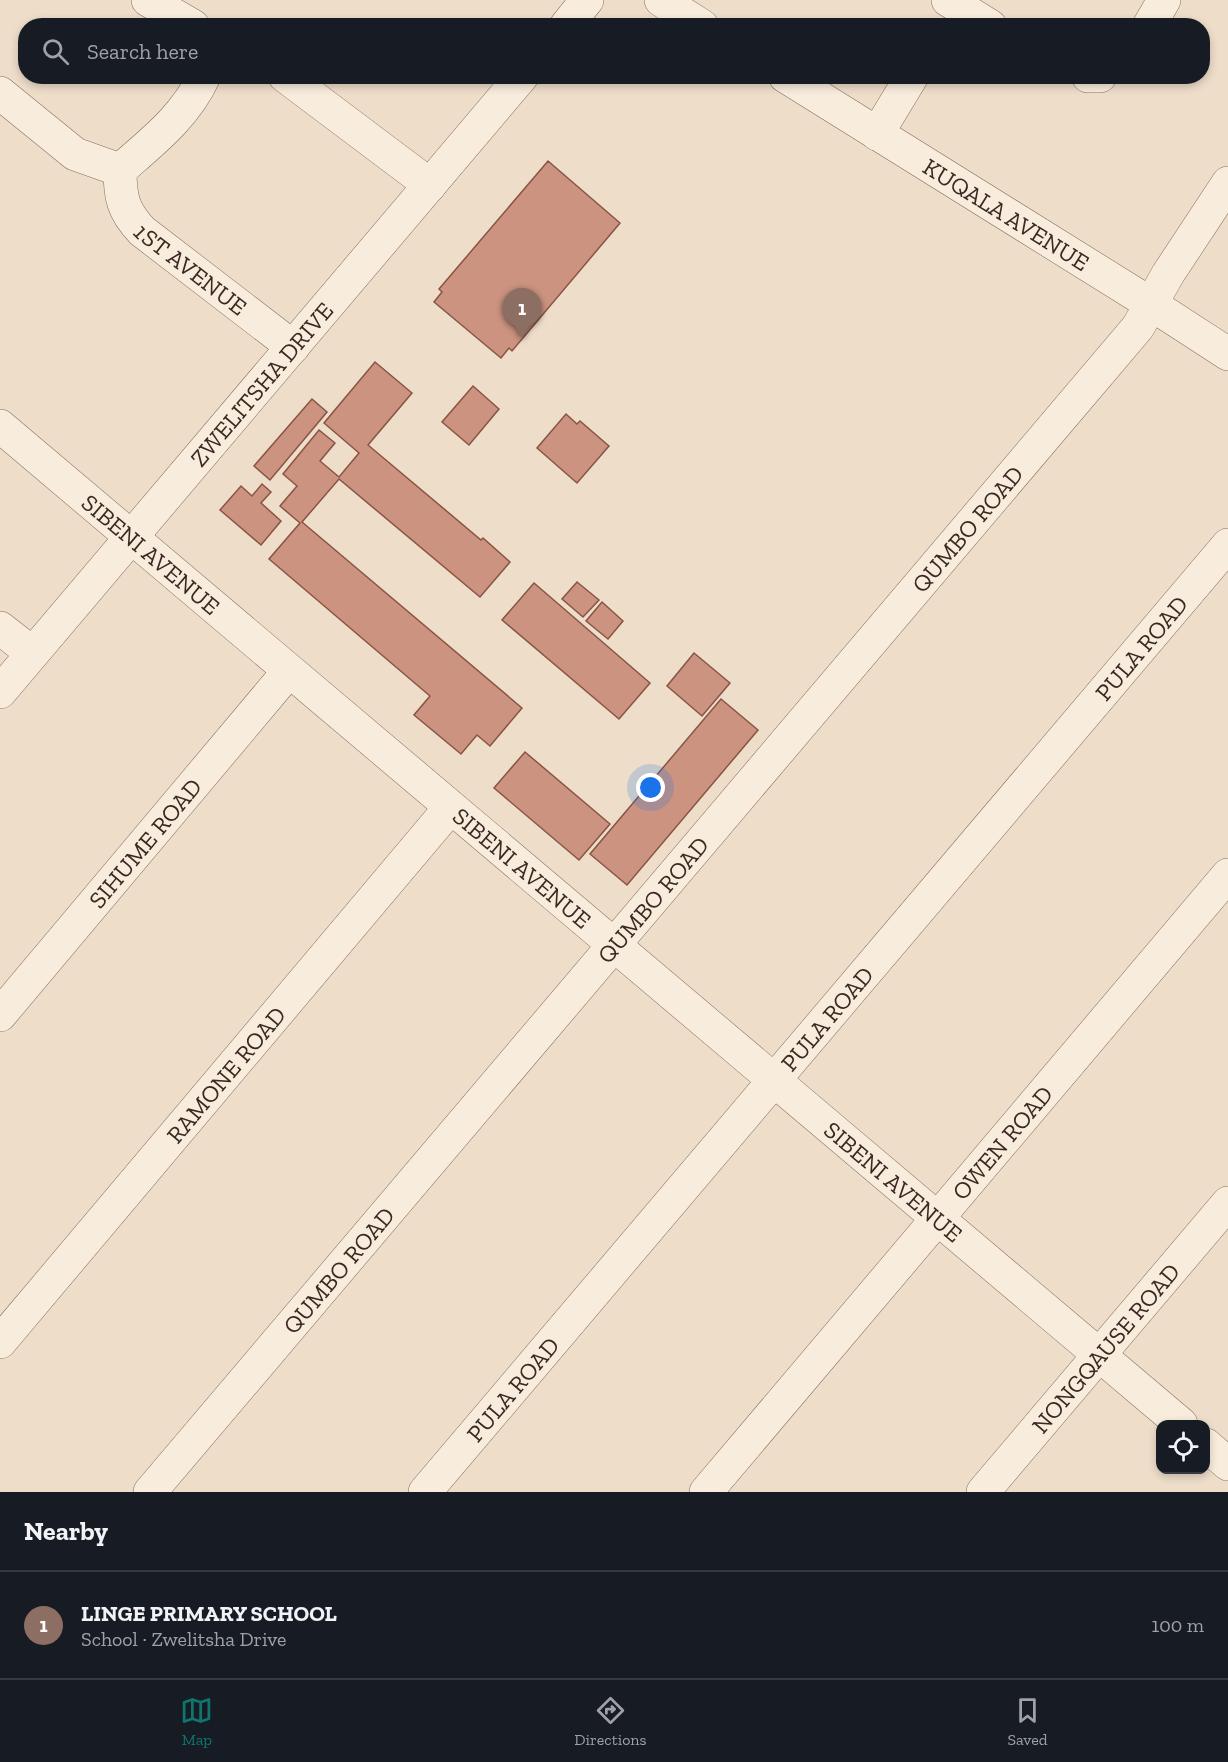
<!DOCTYPE html>
<meta charset="utf-8">
<style>
:root{--surface:#171b24;--page:#20242c;--text:#f1f3f6;--muted:#9ea1a6;--line:#363941;--accent:#0f766e}
body{margin:0;font-family:"Zilla Slab",serif;background:var(--page);color:var(--text)}
.controls{position:absolute;right:18px;bottom:18px;display:grid;overflow:hidden;border-radius:12px;box-shadow:0 3px 9px #0003}
.controls button{width:54px;height:54px;display:grid;place-items:center;padding:0;border:0;border-bottom:2px solid var(--line);background:var(--surface);color:var(--text);font:30px sans-serif}
.you{position:absolute;left:651px;top:788px;width:21px;height:21px;margin:-15px;border:4px solid #fff;border-radius:50%;background:#1a73e8;box-shadow:0 0 0 9px #1a73e833}
.badge{display:grid;place-items:center;width:39px;height:39px;border-radius:50%;background:var(--accent);color:#fff;font-size:20px;font-weight:700}
.pin{position:absolute;translate:-50% -50px;filter:drop-shadow(0 2px 3px #0008)}
.pin::after{content:'';position:absolute;top:32px;width:21px;height:18px;background:inherit;clip-path:polygon(0 0,100% 0,50% 100%)}
.list{margin:0;padding:0;list-style:none}
h2{display:flex;justify-content:space-between;align-items:center;height:78px;margin:0;padding:0 24px;font-size:26px}
h2 small{font-size:20px;font-weight:400;color:var(--muted)}
.list li{display:grid;grid-template-columns:39px 1fr auto;gap:18px;align-items:center;box-sizing:border-box;height:108px;padding:0 24px;border-top:2px solid var(--line)}
.list b{display:block;font-size:22px;white-space:nowrap}
.list p{margin:0;font-size:20px;white-space:nowrap;color:var(--muted)}
.list em{font-size:20px;font-style:normal;color:var(--muted)}
.icon{flex:none;width:33px;height:33px;fill:none;stroke:currentColor;stroke-width:2;stroke-linecap:round;stroke-linejoin:round}
.map{position:relative;flex:none;width:1228px;height:1492px;overflow:hidden}
.search{position:absolute;background:var(--surface);box-shadow:0 3px 9px #0003;left:18px;right:18px;top:18px;height:66px;display:flex;align-items:center;gap:15px;box-sizing:border-box;padding:0 21px;border-radius:24px;color:var(--muted);font-size:22px}
.sheet{height:186px;background:var(--surface)}
nav{display:flex;justify-content:space-around;align-items:center;box-sizing:border-box;height:84px;border-top:2px solid var(--line);background:var(--surface);font-size:16px;color:var(--muted)}
nav a{display:grid;justify-items:center;gap:3px}
nav .on{color:var(--accent)}
.map>svg:first-child{display:block}
.building{fill:#cb9380;stroke:#895444;stroke-width:1.5}
.lines{fill:none;stroke-linecap:round;stroke-linejoin:round}
.minor-casing{stroke:#8a6e5e;stroke-width:34}
.minor{stroke:#f8ecdc;stroke-width:33}
.labels{text-anchor:middle;dominant-baseline:central;stroke-width:4.5;stroke-linejoin:round;paint-order:stroke}
.street-label{font-size:24px;fill:#3b2921;stroke:#f5e8d8}
</style>
<div class="map">
<svg width="1228" height="1492" viewBox="0 0 1228 1492">
<rect width="100%" height="100%" fill="#eeddc9"/>
<path class="building" d="M548,161L620,223L512,351L509,348L501,358L434,302L442,292L439,289Z
M375,362L412,393L368,445L481,540L483,538L510,562L480,597L339,479L302,522L522,708L490,746L477,735L461,754L414,715L430,696L269,559L300,523L280,506L297,486L283,474L319,430L335,443L320,461L339,477L359,453L324,423Z
M473,386L499,409L469,445L442,422Z
M312,399L327,412L270,480L254,466Z
M566,414L577,424L580,421L609,446L577,483L537,448Z
M262,484L271,492L261,503L281,521L261,545L220,510L241,486L252,496Z
M577,582L599,600L583,617L562,599Z
M534,583L650,683L619,719L502,620Z
M602,602L623,621L608,639L586,621Z
M694,653L730,683L702,716L667,686Z
M721,699L758,730L627,885L590,854Z
M525,752L610,824L579,860L494,788Z"/>
<g class="lines">
<g class="minor-casing">
<g id="minor">
<path d="M148,0L193,26"/>
<path d="M661,0L702,26"/>
<path d="M948,0L990,26"/>
<path d="M566,26L587,0"/>
<path d="M1149,26L1164,0"/>
<path d="M285,76L430,185"/>
<path id="s1" d="M785,76L1151,304L1228,354"/>
<path d="M1088,76H1100"/>
<path d="M0,93L75,154L120,170"/>
<path d="M877,134L912,76"/>
<path id="s2" d="M120,170C120,197 123,211 142,231L293,347"/>
<path d="M120,170C152,142 186,116 204,76"/>
<path id="s3" d="M0,426L1181,1424"/>
<path d="M0,628L32,653"/>
<path id="s4" d="M0,692L522,76"/>
<path id="s5" d="M0,1015L289,671"/>
<path id="s6" d="M0,1342L450,808"/>
<path d="M1206,1445L1228,1464"/>
<path id="s7" d="M150,1492L1138,327L1168,274L1228,183"/>
<path id="s8" d="M425,1492L1228,545"/>
<path id="s9" d="M706,1492L1228,875"/>
<path id="s10" d="M983,1492L1228,1203"/>
</g>
</g>
<use href="#minor" class="minor"/>
</g>
<g class="labels">
<g class="street-label">
<text stroke="none"><textPath href="#s1" startOffset="261">KUQALA AVENUE</textPath></text>
<text stroke="none"><textPath href="#s2" startOffset="129">1ST AVENUE</textPath></text>
<text stroke="none"><textPath href="#s4" startOffset="404">ZWELITSHA DRIVE</textPath></text>
<text stroke="none"><textPath href="#s7" startOffset="1263">QUMBO ROAD</textPath></text>
<text stroke="none"><textPath href="#s3" startOffset="198">SIBENI AVENUE</textPath></text>
<text stroke="none"><textPath href="#s8" startOffset="1107">PULA ROAD</textPath></text>
<text stroke="none"><textPath href="#s5" startOffset="225">SIHUME ROAD</textPath></text>
<text stroke="none"><textPath href="#s3" startOffset="684">SIBENI AVENUE</textPath></text>
<text stroke="none"><textPath href="#s7" startOffset="777">QUMBO ROAD</textPath></text>
<text stroke="none"><textPath href="#s8" startOffset="621">PULA ROAD</textPath></text>
<text stroke="none"><textPath href="#s6" startOffset="350">RAMONE ROAD</textPath></text>
<text stroke="none"><textPath href="#s9" startOffset="458">OWEN ROAD</textPath></text>
<text stroke="none"><textPath href="#s3" startOffset="1170">SIBENI AVENUE</textPath></text>
<text stroke="none"><textPath href="#s7" startOffset="291">QUMBO ROAD</textPath></text>
<text stroke="none"><textPath href="#s10" startOffset="189">NONGQAUSE ROAD</textPath></text>
<text stroke="none"><textPath href="#s8" startOffset="135">PULA ROAD</textPath></text>
</g>
</g>
</svg>
<div class="controls">
<button><svg class="icon" aria-label="locate" viewBox="0 0 24 24"><circle cx="12" cy="12" r="6"/><path d="M12 2v4M12 18v4M2 12h4M18 12h4"/></svg></button>
</div>
<div class="you"></div>
<div class="pin badge" style="left:522px;top:338px;background:#8d6e63">1</div>
<div class="search"><svg class="icon" aria-label="search" viewBox="0 0 24 24"><circle cx="10" cy="10" r="6"/><path d="M15 15l6 6"/></svg>Search here</div>
</div>
<section class="sheet">
<h2>Nearby<small></small></h2>
<ul class="list">
<li><span class="badge" style="background:#8d6e63">1</span><div><b>LINGE PRIMARY SCHOOL</b><p>School · Zwelitsha Drive</p></div><em>100 m</em></li>
</ul>
</section>
<nav>
<a class="on"><svg class="icon" aria-label="map" viewBox="0 0 24 24"><path d="M3 6l6-2 6 2 6-2v14l-6 2-6-2-6 2zM9 4v14M15 6v14"/></svg>Map</a>
<a><svg class="icon" aria-label="directions" viewBox="0 0 24 24"><path d="M12 3l9 9-9 9-9-9zM9 14v-3h6M13 9l2 2-2 2"/></svg>Directions</a>
<a><svg class="icon" aria-label="saved" viewBox="0 0 24 24"><path d="M7 4h10v16l-5-4-5 4z"/></svg>Saved</a>
</nav>
